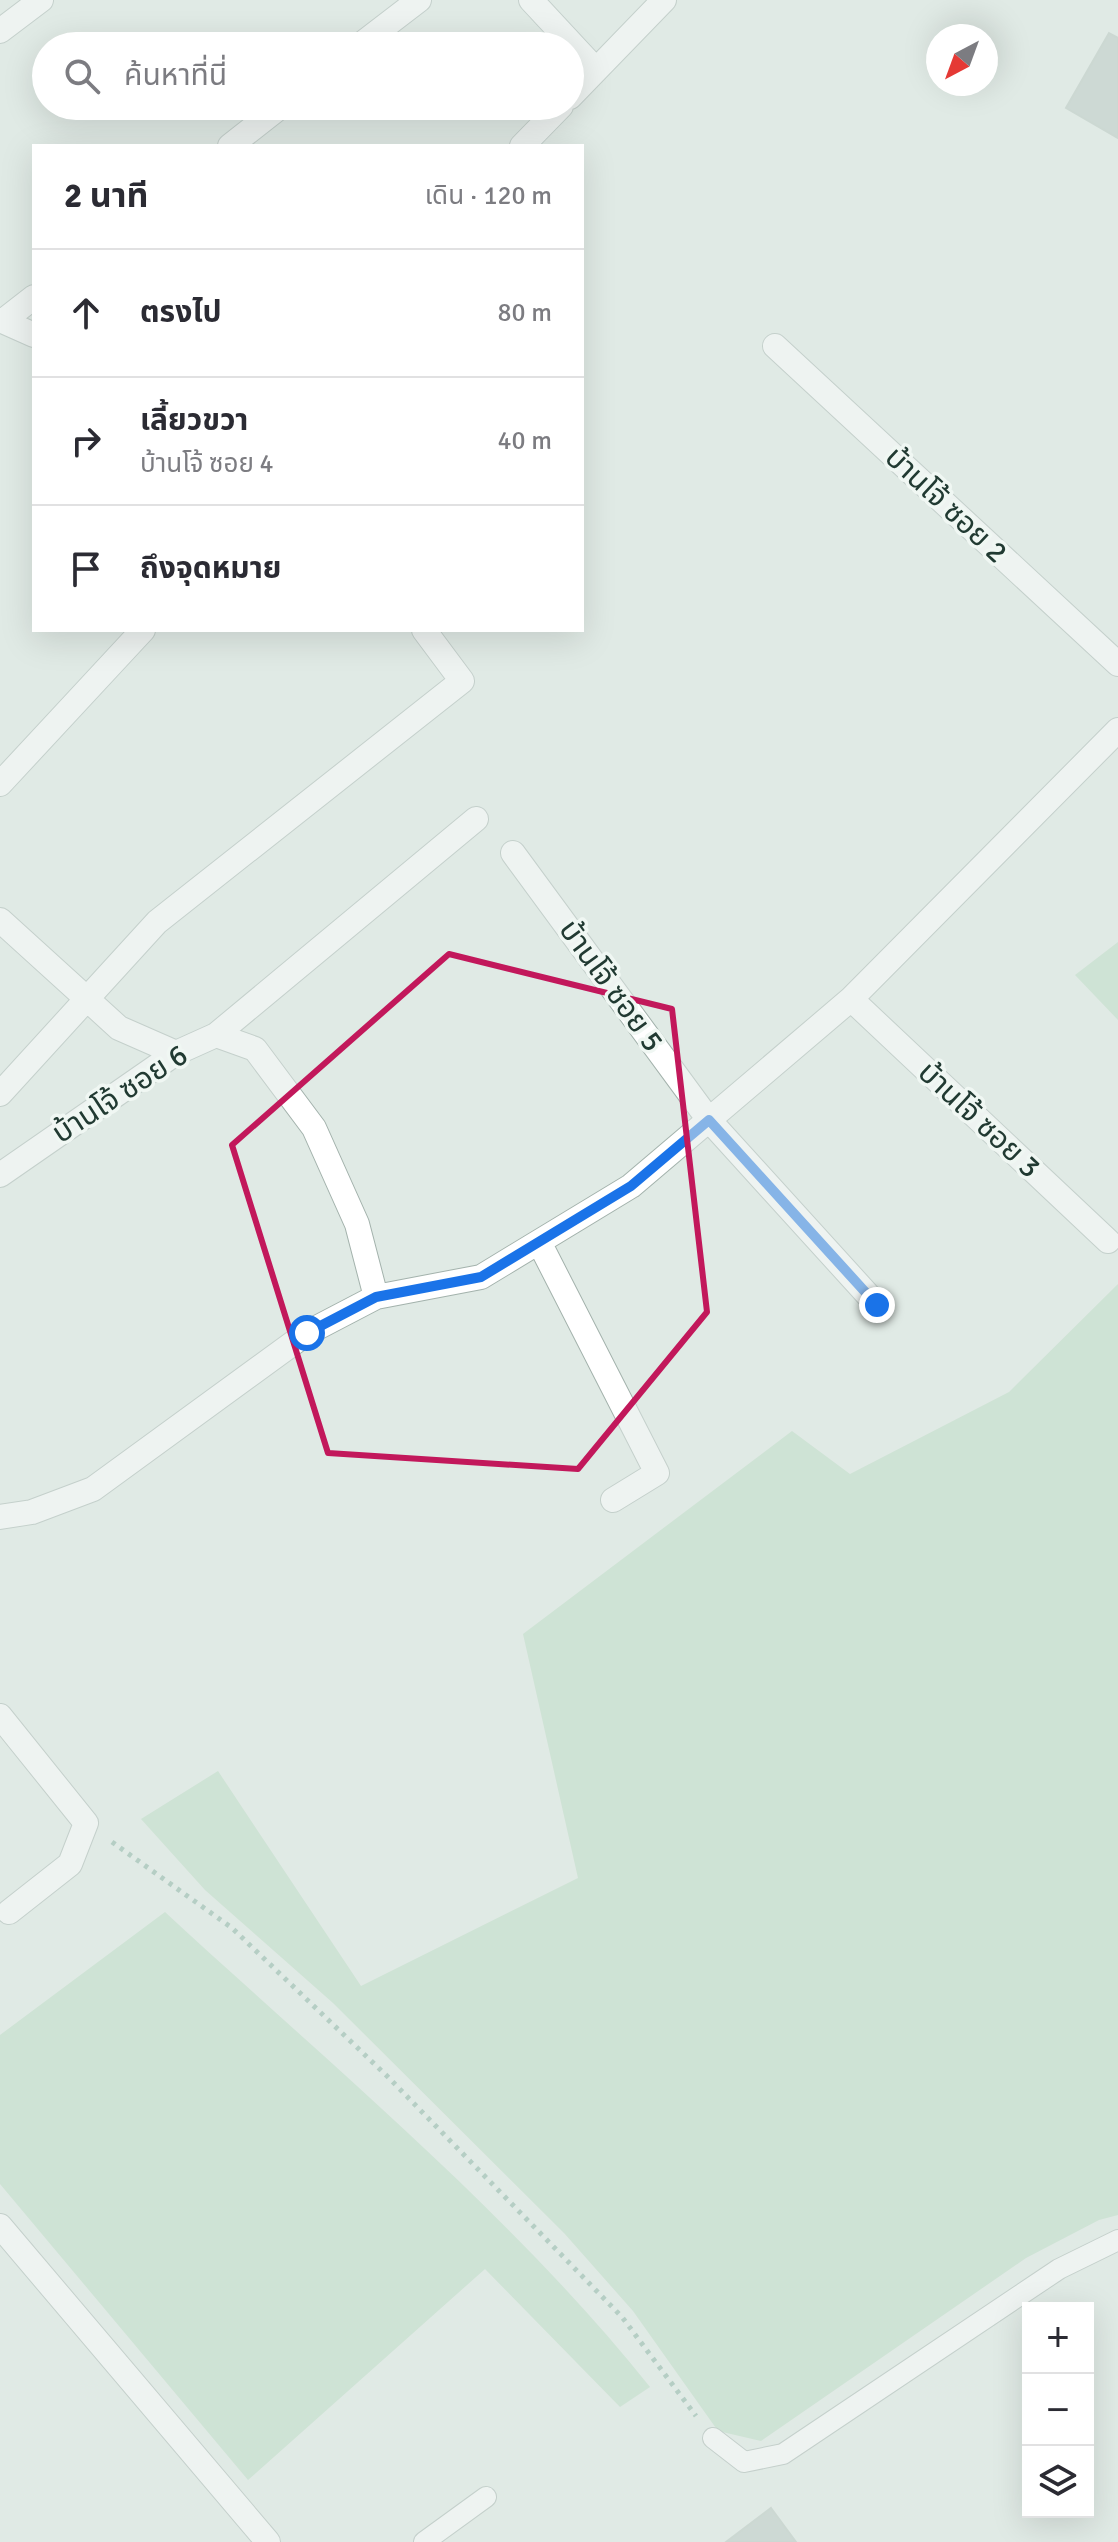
<!DOCTYPE html>
<html lang="th">
<meta charset="utf-8">
<style>
:root{--surface:#fff;--page:#f7f7f7;--text:#2b2b33;--muted:#7c7c81;--line:#e1e1e2}
body{margin:0;font-family:Signika,"Noto Sans Thai",sans-serif;background:var(--page);color:var(--text)}
.controls{position:absolute;right:24px;bottom:24px;display:grid;overflow:hidden;border-radius:0px;box-shadow:0 8px 32px #0002}
.controls button{width:72px;height:72px;display:grid;place-items:center;padding:0;border:0;border-bottom:2px solid var(--line);background:var(--surface);color:var(--text);font:40px sans-serif}
.compass{position:absolute;left:926px;top:24px;width:72px;height:72px;border-radius:50%;background:var(--surface);box-shadow:0 8px 32px #0002;rotate:221deg}
.stop{position:absolute;width:24px;height:24px;margin:-18px;border:6px solid #1a73e8;border-radius:50%;background:#fff}
.stop.end{background:#1a73e8;border-color:#fff;box-shadow:0 2px 8px #0008}
.list{margin:0;padding:0;list-style:none}
h2{display:flex;justify-content:space-between;align-items:center;height:104px;margin:0;padding:0 32px;font-size:34px}
h2 small{font-size:26px;font-weight:400;color:var(--muted)}
.list li{display:grid;grid-template-columns:52px 1fr auto;gap:24px;align-items:center;box-sizing:border-box;height:128px;padding:0 32px;border-top:2px solid var(--line)}
.list b{display:block;font-size:30px;white-space:nowrap}
.list p{margin:0;font-size:26px;white-space:nowrap;color:var(--muted)}
.list em{font-size:26px;font-style:normal;color:var(--muted)}
.icon{flex:none;width:44px;height:44px;fill:none;stroke:currentColor;stroke-width:2;stroke-linecap:round;stroke-linejoin:round}
.map{position:relative;flex:none;width:1118px;height:2542px;overflow:hidden}
.search{position:absolute;background:var(--surface);box-shadow:0 8px 32px #0002;left:32px;top:32px;width:552px;height:88px;display:flex;align-items:center;gap:20px;box-sizing:border-box;padding:0 28px;border-radius:44px;color:var(--muted);font-size:30px}
.panel{position:absolute;background:var(--surface);box-shadow:0 8px 32px #0002;left:32px;top:144px;width:552px;height:488px;border-radius:0px}
.map>svg:first-child{display:block}
.green{fill:#b9dbc0}
.building{fill:#b5c5be;stroke:#b3c4bb;stroke-width:2}
.lines{fill:none;stroke-linecap:round;stroke-linejoin:round}
.lane-casing{stroke:#a3b2ac;stroke-width:22}
.street-casing{stroke:#a3b2ac;stroke-width:26}
.path{stroke:#81ad9c;stroke-width:5;stroke-dasharray:4 6;stroke-linecap:butt}
.lane{stroke:#fff;stroke-width:20}
.street{stroke:#fff;stroke-width:24}
.route{stroke:#1a73e8;stroke-width:10}
.marked{fill:none;stroke:#c2185b;stroke-width:6;stroke-linejoin:round}
.labels{text-anchor:middle;dominant-baseline:central;stroke-width:7;stroke-linejoin:round;paint-order:stroke}
.street-label{font-size:30px;fill:#213a32;stroke:#f0f7f3}
</style>
<div class="map">
<svg width="1118" height="2542" viewBox="0 0 1118 2542">
<rect width="100%" height="100%" fill="#e0eae5"/>
<path class="green" d="M1118,942V1020L1075,975Z
M1118,1284V2215L1099,2220L1026,2258L761,2441L718,2431L633,2311L564,2233L333,2003L205,1890L141,1819L218,1771L361,1986L578,1878L523,1634L792,1431L850,1474L1009,1392Z
M165,1912C328,2063 511,2213 650,2387L620,2407L485,2269L248,2480L0,2184V2035Z"/>
<path class="building" d="M1109,33L1118,38V138L1066,108Z
M771,2508L796,2542H726Z"/>
<g class="lines">
<g class="lane-casing">
<path id="lane" d="M713,2438L744,2462L783,2454L1059,2269L1118,2240
M424,2542L486,2497"/>
</g>
<g class="street-casing">
<path id="street" d="M531,0L596,70
M0,31L41,0
M359,46L419,0
M570,97L664,0
M230,146L281,106
M522,146L561,106
M0,320L34,335
M3,321L34,297
M775,346L1118,664
M0,784L143,630
M513,853L709,1120L877,1305
M0,920L119,1028L176,1053
M851,999L1108,1241
M216,1035L476,819
M0,1094L157,922L462,681L424,630
M0,1175L176,1053L216,1035L255,1049L314,1128L357,1224L376,1297
M539,1242L657,1473L613,1500
M0,1517L32,1512L93,1489L307,1333L376,1297L481,1277L631,1186L851,999L1118,730
M0,1716L86,1823L70,1864L9,1912
M0,2226L268,2542"/>
</g>
<path class="path" d="M112,1842L232,1928L388,2077L622,2317L696,2416"/>
<use href="#lane" class="lane"/>
<use href="#street" class="street"/>
</g>
<g class="lines">
<path class="route" d="M307,1333L376,1297L481,1277L631,1186L709,1120L877,1305"/>
</g>
<path d="M0 0H1118V2542H0ZM449,954L672,1009L707,1312L578,1469L328,1453L232,1145Z" fill="#e0eae5" fill-opacity=".55" fill-rule="evenodd"/>
<path class="marked" d="M449,954L672,1009L707,1312L578,1469L328,1453L232,1145Z"/>
<g class="labels">
<g class="street-label">
<text transform="translate(946 505) rotate(43)">บ้านโจ้ ซอย 2</text>
<text transform="translate(611 986) rotate(54)">บ้านโจ้ ซอย 5</text>
<text transform="translate(120 1094) rotate(-33)">บ้านโจ้ ซอย 6</text>
<text transform="translate(979 1120) rotate(43)">บ้านโจ้ ซอย 3</text>
</g>
</g>
</svg>
<div class="controls">
<button>+</button>
<button>−</button>
<button><svg class="icon" aria-label="layers" viewBox="0 0 24 24"><path d="M12 4l9 5-9 5-9-5zM3 14l9 5 9-5"/></svg></button>
</div>
<svg class="compass" viewBox="-18 -18 36 36"><path d="M0-13l5 13h-10z" fill="#e53935"/><path d="M0 13l5-13h-10z" fill="#7c7c81"/></svg>
<div class="stop" style="left:307px;top:1333px"></div>
<div class="stop end" style="left:877px;top:1305px"></div>
<div class="search"><svg class="icon" aria-label="search" viewBox="0 0 24 24"><circle cx="10" cy="10" r="6"/><path d="M15 15l6 6"/></svg>ค้นหาที่นี่</div>
<section class="panel">
<h2>2 นาที<small>เดิน · 120 m</small></h2>
<ul class="list">
<li><svg class="icon" aria-label="ahead" viewBox="0 0 24 24"><path d="M12 20V5M6 11l6-6 6 6"/></svg><div><b>ตรงไป</b></div><em>80 m</em></li>
<li><svg class="icon" aria-label="right" viewBox="0 0 24 24"><path d="M7 20v-9h11M14 6l5 5-5 5"/></svg><div><b>เลี้ยวขวา</b><p>บ้านโจ้ ซอย 4</p></div><em>40 m</em></li>
<li><svg class="icon" aria-label="arrive" viewBox="0 0 24 24"><path d="M6 21V4h12l-3 4 3 4H6"/></svg><div><b>ถึงจุดหมาย</b></div></li>
</ul>
</section>
</div>
